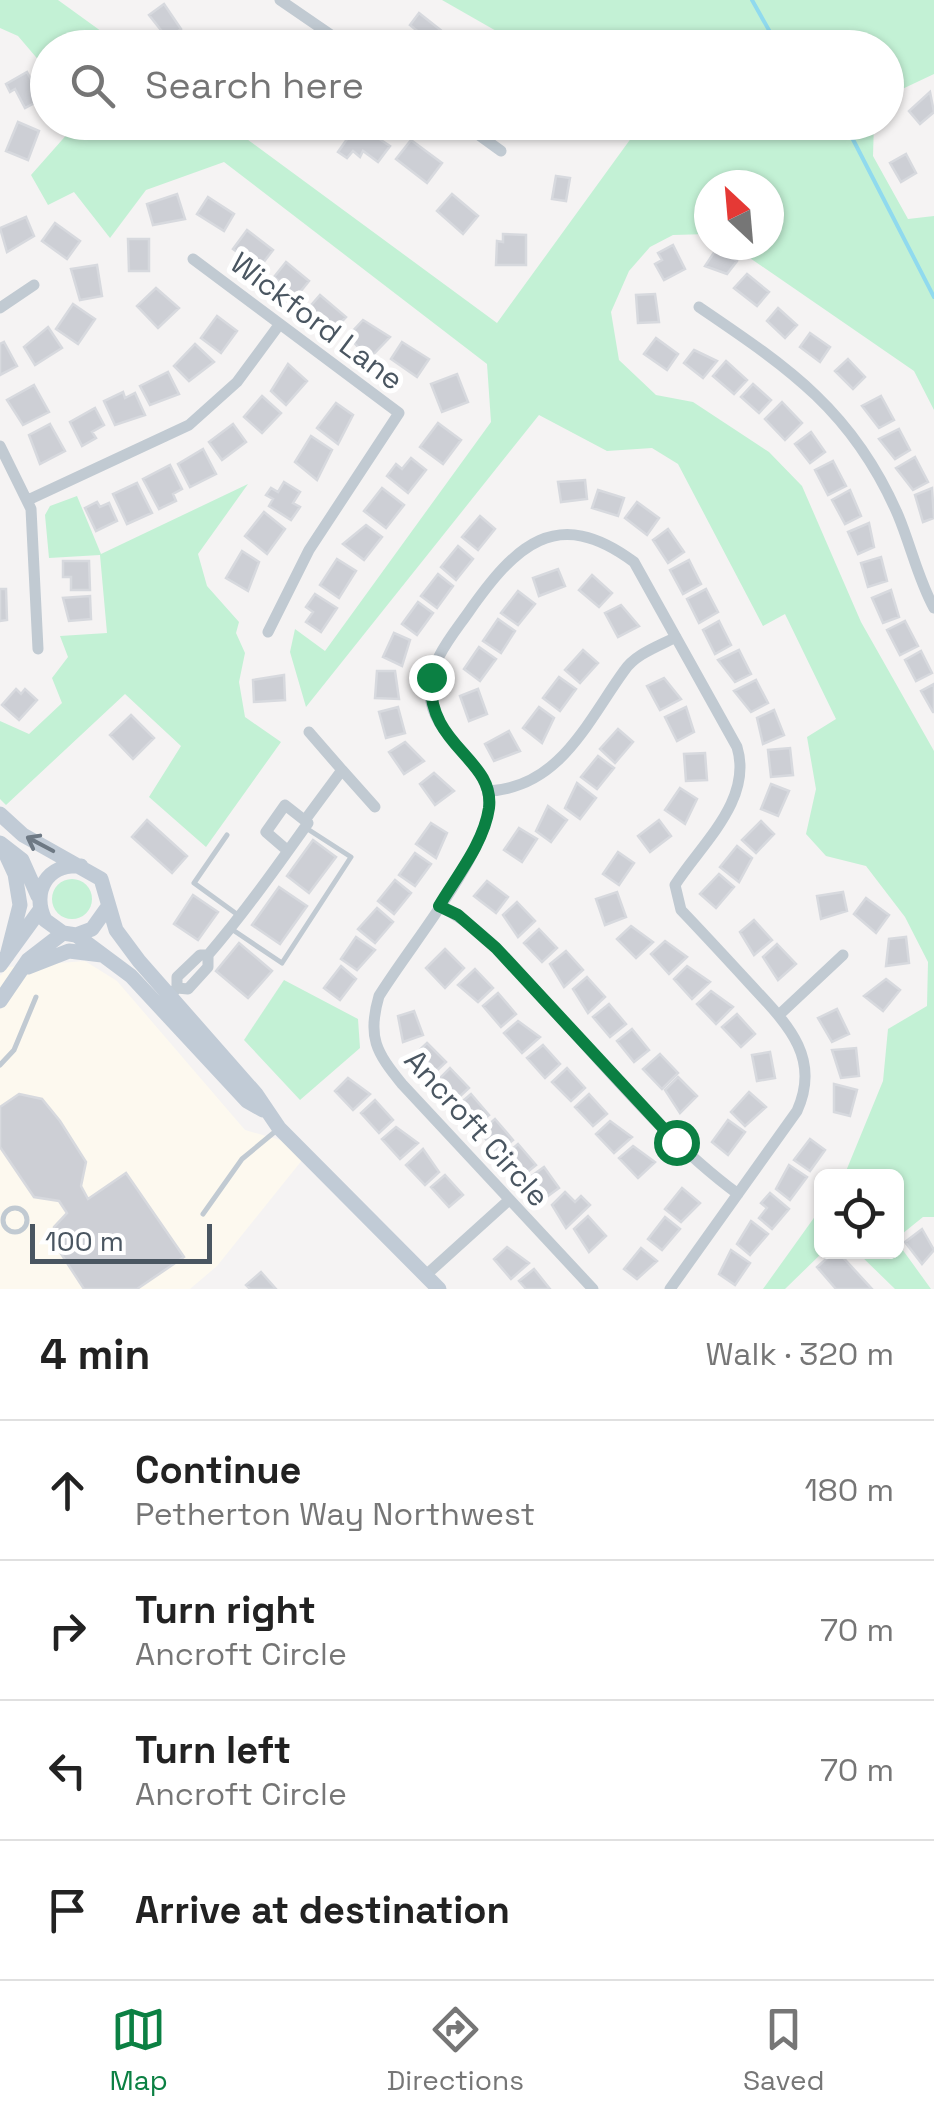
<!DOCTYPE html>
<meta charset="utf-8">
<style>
:root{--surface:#fff;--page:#f6f6f6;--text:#222;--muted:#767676;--line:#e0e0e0;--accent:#0b8043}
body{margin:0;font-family:"Space Grotesk",sans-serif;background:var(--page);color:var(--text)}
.controls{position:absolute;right:30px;bottom:30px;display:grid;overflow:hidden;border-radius:15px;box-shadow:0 2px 8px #0004}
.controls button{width:90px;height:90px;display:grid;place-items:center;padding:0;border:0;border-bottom:2px solid var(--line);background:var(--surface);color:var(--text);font:50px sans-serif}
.compass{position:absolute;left:694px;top:170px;width:90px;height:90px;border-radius:50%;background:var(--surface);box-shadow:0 2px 8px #0004;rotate:334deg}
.scale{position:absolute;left:30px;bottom:25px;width:182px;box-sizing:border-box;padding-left:10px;border:5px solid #4a5661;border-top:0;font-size:28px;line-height:35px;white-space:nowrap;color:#4a5661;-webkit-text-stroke:8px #fff;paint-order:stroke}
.stop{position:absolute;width:30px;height:30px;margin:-22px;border:8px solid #0b8043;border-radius:50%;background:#fff}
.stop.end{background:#0b8043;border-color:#fff;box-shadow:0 2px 10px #0008}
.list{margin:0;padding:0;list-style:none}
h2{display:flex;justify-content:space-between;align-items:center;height:130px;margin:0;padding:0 40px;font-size:42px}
h2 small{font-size:32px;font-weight:400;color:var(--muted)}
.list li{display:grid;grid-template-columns:65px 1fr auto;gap:30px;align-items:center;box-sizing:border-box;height:140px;padding:0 40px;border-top:2px solid var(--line)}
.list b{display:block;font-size:38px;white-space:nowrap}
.list p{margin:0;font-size:32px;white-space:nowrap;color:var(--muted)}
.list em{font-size:32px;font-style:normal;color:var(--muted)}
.icon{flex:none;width:55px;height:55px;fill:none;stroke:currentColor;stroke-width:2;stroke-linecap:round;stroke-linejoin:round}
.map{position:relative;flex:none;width:934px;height:1289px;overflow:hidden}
.search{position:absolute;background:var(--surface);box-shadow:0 2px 8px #0004;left:30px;right:30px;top:30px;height:110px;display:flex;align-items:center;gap:25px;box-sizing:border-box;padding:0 35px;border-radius:55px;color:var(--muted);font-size:38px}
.sheet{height:690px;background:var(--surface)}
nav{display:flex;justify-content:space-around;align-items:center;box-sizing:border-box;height:140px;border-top:2px solid var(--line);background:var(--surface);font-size:28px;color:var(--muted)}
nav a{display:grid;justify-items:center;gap:5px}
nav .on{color:var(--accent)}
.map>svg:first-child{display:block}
.commercial{fill:#fdf9ef}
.green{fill:#c3f1d5}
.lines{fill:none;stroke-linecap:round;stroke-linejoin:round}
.stream{stroke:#90daee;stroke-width:4}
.building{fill:#cdcfd5;stroke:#d7d9de;stroke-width:2.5}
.lane{stroke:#c1cad2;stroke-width:5}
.street{stroke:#c1cad2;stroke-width:11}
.secondary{stroke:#c1cbd6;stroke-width:15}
.oneway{stroke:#6e7984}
.route{stroke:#0b8043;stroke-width:12}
.labels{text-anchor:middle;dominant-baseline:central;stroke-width:10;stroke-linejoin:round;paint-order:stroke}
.street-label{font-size:30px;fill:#4a5661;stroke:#fff}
</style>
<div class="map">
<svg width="934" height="1289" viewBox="0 0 934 1289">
<rect width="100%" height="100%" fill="#f5f3f3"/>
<path class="commercial" d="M85,961L117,981L245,1130L311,1149L217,1266L190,1289H0V976L8,967Z"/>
<path class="green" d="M0,0H58L123,47L48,48L47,70L18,36L0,28Z
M442,0H934V74L898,91L887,106L886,48L577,47L558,34L505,36Z
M77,123H225L497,323L637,130L635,123H874L873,156L908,219L934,216V410L914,371L731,245H769V185H709V234L673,235L650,247L629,271L611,312L619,360L656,395L693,402L769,452L802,486L861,622L934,751V1217H923L897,1238L896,1176H844L883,1081L888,1029L927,1006L928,962L905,917L866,866L826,856L806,834L816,789L807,737L836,719L785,614L763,626L678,464L652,448L607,451L539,415L306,707L290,652L295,629L325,651L491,422L487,364L224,162L146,190L110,238L74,192L48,205L31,175Z
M248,484L198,554L207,586L239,622L236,633L245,653L239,682L245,717L281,742L206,847L149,797L181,746L125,694L6,805L0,799V721L29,734L62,703L52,678L68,657L60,636L107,633L100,555L49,558L45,515L50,506L77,496L101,554Z
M52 899a20 20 0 1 1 40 0a20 20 0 1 1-40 0Z
M284,980L358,1019L360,1048L300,1100L244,1040Z
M821,1208L823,1252L785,1289H763Z
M897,1242L931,1289H895L857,1252H896Z"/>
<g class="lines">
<path class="stream" d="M752,0L779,48
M844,122L934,297"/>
</g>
<path class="building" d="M164,4L181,29L168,39L149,15Z
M419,13L443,32L433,44L410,25Z
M27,72L42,99L25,108L15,89L10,92L6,84Z
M930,92L934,112L920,124L909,111Z
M18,122L39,131L28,160L6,151Z
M359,122H376L369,132L390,146L378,162L363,151L360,157L353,151L347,158L338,152Z
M411,140L442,163L427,183L396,159Z
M906,154L916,173L901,182L890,163Z
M556,176L570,178L566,201L552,199Z
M177,194L185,219L153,225L147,204Z
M452,194L478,216L463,234L437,211Z
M208,197L234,214L224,231L197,214Z
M26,217L34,236L7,252L0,228Z
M55,223L80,241L67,259L42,241Z
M247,230L273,250L259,268L233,249Z
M503,234L526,235V265H496L497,241L503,242Z
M128,239H149V271H129Z
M673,245L685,269L664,280L655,264L662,260L658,253Z
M717,248L737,261L727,274L705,266Z
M286,262L309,281L292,302L281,293L286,287L274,277Z
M97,265L102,296L80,300L71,269Z
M747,274L769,292L757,306L734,288Z
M156,288L179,308L158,328L137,306Z
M655,294L659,322L638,323L636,295Z
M320,295L346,317L332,332L307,310Z
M73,304L95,319L78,344L56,329Z
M778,308L797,325L785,338L767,321Z
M217,316L237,331L221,353L201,338Z
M363,320L390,337L369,359L348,336Z
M48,327L62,348L35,365L24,347Z
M810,333L830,347L820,362L800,347Z
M656,338L678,354L667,370L644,354Z
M4,342L17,366L0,375V344Z
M402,342L429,359L417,377L391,359Z
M195,344L214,362L189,381L174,366Z
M694,350L717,361L703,378L684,363Z
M848,359L865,377L853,389L835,371Z
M726,361L747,380L734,394L713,376Z
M288,364L307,381L286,405L271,391Z
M168,372L179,394L150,405L140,386Z
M457,374L468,402L442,412L431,384Z
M753,384L771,400L759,413L741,397Z
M34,385L49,412L23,425L7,400Z
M123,392L125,398L135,393L145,415L115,425L104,401Z
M262,396L281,413L262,433L244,417Z
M881,396L894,420L879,428L862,406Z
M782,402L802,423L785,440L765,419Z
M336,403L353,415L338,444L317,428Z
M95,408L104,425L92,432L96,438L82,446L70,422Z
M438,423L461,440L443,464L420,447Z
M50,424L65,451L40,464L29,435Z
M233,424L246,442L222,460L209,442Z
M899,429L910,450L895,459L879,439Z
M811,432L825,452L810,463L795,444Z
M311,436L332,450L317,480L295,462Z
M203,449L216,474L190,487L178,464Z
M915,457L928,482L913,490L896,468Z
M411,458L426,470L408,493L387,476L396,464L402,469Z
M833,461L846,486L828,495L815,470Z
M170,465L182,489L173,494L176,501L159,509L143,479Z
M585,480L587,499L561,502L558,482Z
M284,482L300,492L293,503L300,507L291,520L269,506L273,499L266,495L271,488L278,492Z
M137,483L152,513L127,524L113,494Z
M382,488L404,505L386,528L364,511Z
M932,488L934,518L923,522L915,495Z
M598,490L624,498L618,516L592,508Z
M850,490L861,516L845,524L832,500Z
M97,502L100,507L109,503L117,521L96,531L85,508Z
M637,502L659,518L647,535L625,518Z
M264,512L285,529L267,554L245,536Z
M480,516L495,529L478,550L462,537Z
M869,523L874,547L858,554L848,532Z
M366,525L382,537L364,560L343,544Z
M668,529L684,552L668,563L653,540Z
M458,546L473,559L456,580L441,567Z
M242,551L259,562L248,591L226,578Z
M881,557L887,581L868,587L861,563Z
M337,559L356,571L339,598L320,585Z
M689,560L701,584L683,594L670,570Z
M63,561H89L90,590H71V577H63Z
M558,569L565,586L539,596L533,578Z
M438,574L453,586L437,608L421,596Z
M592,575L612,593L599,607L579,590Z
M0,589H6L7,620L0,621Z
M706,589L718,612L699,623L687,599Z
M891,590L899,617L883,623L872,598Z
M518,591L535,604L518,625L501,613Z
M315,594L337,608L321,632L306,622L313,612L306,607Z
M90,596L91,619L69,621L63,598Z
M418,602L433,613L417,635L402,624Z
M621,605L639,626L618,637L605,613Z
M498,619L515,631L501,653L483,641Z
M719,621L731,645L715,654L703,630Z
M905,621L918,646L900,655L887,630Z
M394,633L410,640L402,666L383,657Z
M479,647L496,659L480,681L464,669Z
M583,650L598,663L580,683L565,670Z
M739,650L751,674L735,682L718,660Z
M921,651L932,673L916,681L905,660Z
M377,671H395L399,699L375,698Z
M284,675L285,700L254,702L253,680Z
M559,677L576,689L560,711L543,698Z
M664,678L681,699L660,710L647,686Z
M756,680L768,703L751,712L734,691Z
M934,684V712H933L921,691Z
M16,689L21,694L25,689L37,700L19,720L2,705Z
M478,689L487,714L469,721L460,696Z
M398,707L405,733L386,738L379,712Z
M539,707L554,718L542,743L523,728Z
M686,707L694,732L677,741L665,717Z
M774,710L784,735L763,744L757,718Z
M131,715L154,738L133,759L110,735Z
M618,729L633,742L615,763L600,749Z
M509,731L520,751L494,761L485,744Z
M405,742L424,761L404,774L389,752Z
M790,748L793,775L771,777L768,750Z
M705,753L707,780L686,781L684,754Z
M598,756L614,768L597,789L581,777Z
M434,773L454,791L435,805L420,784Z
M577,783L596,798L580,819L565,808Z
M771,784L789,791L778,816L761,809Z
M680,788L697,799L685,824L665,810Z
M548,806L567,820L551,842L536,831Z
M147,820L187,856L172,873L132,837Z
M659,820L671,836L650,852L638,836Z
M761,821L774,834L756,853L742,840Z
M431,823L447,833L436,858L416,844Z
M519,828L537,839L522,862L504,850Z
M313,840L336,857L309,893L287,876Z
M737,846L752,858L739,882L720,867Z
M618,852L634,863L619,885L603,874Z
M415,853L431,864L415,886L399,875Z
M719,874L734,887L716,908L700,894Z
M395,880L411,893L394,914L378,901Z
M487,881L508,897L496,913L474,896Z
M279,887L307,906L280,944L252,925Z
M617,892L626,917L605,925L596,899Z
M843,892L847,911L821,919L817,896Z
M193,895L218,912L198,940L174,924Z
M866,898L889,915L876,933L854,914Z
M517,902L535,921L518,937L503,915Z
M377,908L393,922L375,943L358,929Z
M754,920L772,940L754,955L740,932Z
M631,926L653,942L636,958L617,939Z
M539,929L557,948L542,962L524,943Z
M356,937L375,950L357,970L341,959Z
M906,937L909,963L886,966L889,939Z
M665,941L687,957L669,974L651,954Z
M239,943L272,971L248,998L216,971Z
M777,944L796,964L778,980L763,957Z
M445,949L464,968L445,988L426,968Z
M566,951L583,970L564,987L550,964Z
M341,966L356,979L340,1000L324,988Z
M687,966L710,982L692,999L674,979Z
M475,969L493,988L478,1002L458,985Z
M587,977L605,997L588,1013L573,989Z
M886,979L900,990L883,1011L864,996Z
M711,991L733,1007L716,1024L697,1004Z
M498,993L516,1014L501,1027L483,1006Z
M609,1004L626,1024L610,1037L593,1017Z
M837,1009L849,1034L832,1042L818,1018Z
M414,1011L423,1035L403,1042L398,1016Z
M737,1014L755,1034L741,1047L722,1027Z
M518,1021L540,1037L522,1053L504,1033Z
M632,1029L649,1050L634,1062L617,1041Z
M427,1043L446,1062L430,1077L412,1057Z
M543,1045L560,1064L545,1078L527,1058Z
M856,1048L859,1076L841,1078L832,1050Z
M770,1052L775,1078L757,1081L752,1055Z
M660,1054L678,1073L662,1089L643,1069Z
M450,1068L469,1088L455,1101L433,1085Z
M567,1068L585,1088L571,1101L552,1082Z
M678,1077L697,1096L680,1113L665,1090Z
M348,1078L370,1094L353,1110L335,1091Z
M834,1084L857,1090L850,1116L834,1112Z
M749,1092L766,1107L745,1126L731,1112Z
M19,1094L42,1099L60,1121L86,1162L81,1186L88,1199L126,1173L184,1257L137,1289H84L54,1243V1227L67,1213L59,1201L34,1197L0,1147V1107Z
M471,1094L489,1115L474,1127L457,1106Z
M589,1094L607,1114L593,1126L575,1107Z
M375,1100L393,1120L379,1133L361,1113Z
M495,1119L513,1140L497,1153L480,1132Z
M728,1120L745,1132L728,1155L712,1142Z
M610,1121L632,1137L614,1153L596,1134Z
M396,1127L418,1143L400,1159L382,1139Z
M810,1139L825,1150L810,1171L794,1160Z
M518,1144L536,1165L521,1177L504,1156Z
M633,1146L655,1162L638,1178L619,1158Z
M423,1149L439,1172L425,1185L406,1165Z
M789,1165L807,1177L790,1200L776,1189Z
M544,1167L559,1188L541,1201L526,1180Z
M445,1175L463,1195L449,1207L431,1187Z
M682,1188L700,1203L681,1222L665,1209Z
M565,1192L575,1202L581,1196L590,1205L566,1228L552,1205Z
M770,1193L789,1209L772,1229L759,1218L767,1208L761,1203Z
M588,1216L606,1236L589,1252L574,1229Z
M665,1217L680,1229L662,1250L648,1239Z
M751,1221L768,1234L750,1255L737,1244Z
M922,1229L934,1250L922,1264L905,1242Z
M507,1247L529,1263L511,1279L494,1259Z
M641,1248L657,1261L637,1279L624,1269Z
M731,1250L750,1263L735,1285L719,1274Z
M834,1252H838L872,1289H836L817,1267Z
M534,1269L550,1289H526L519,1281Z
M261,1272L276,1289H250L246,1285Z"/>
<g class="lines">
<path class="lane" d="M227,835L194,883L238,915
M233,930L282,963L351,857L306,828
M0,1065L14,1050L36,997
M3 1220a12 12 0 1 1 24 0a12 12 0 1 1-24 0Z
M203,1214L242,1159L277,1130"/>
<path class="street" d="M280,0L350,48
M461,122L501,151
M193,259L399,413L309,550L268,632
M699,307C789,368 853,411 898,515C911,546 918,579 934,608
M0,308L34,285
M0,446L31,509L38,649
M28,500L189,425L237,382L279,325
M342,770L375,807
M489,791C560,787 587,722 624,671C635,654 659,646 676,637
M305,820L342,770L309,732
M439,906C483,927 515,968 547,1003C608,1069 666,1141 738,1194
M208,955C244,913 276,868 308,823L285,805L266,832L288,851
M166,999L177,988L188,989L208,967V955H200L177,977V988
M780,1014L843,955
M426,1275L509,1200
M593,1289L402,1084C376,1052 367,1037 379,996C410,946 476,868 488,813C498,763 432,742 430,694C429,662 451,637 468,613C515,546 556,504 634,562L737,747C753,800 702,843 675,885L681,910C704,934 727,959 750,984C785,1022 822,1056 797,1111L670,1289"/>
<path class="secondary" d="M0,814L23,835L101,879L116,930L139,961L256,1094L279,1128L439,1289
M0,843L22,860L38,896
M1,844L15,874L20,905L7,956
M81,866C47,863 31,892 45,920L63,933L76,935L131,976L247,1101L263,1110
M76,935L92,929L107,908
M0,965L40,910
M28,967L69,951L102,955
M0,1001L28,960L63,933"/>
</g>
<defs><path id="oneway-shaft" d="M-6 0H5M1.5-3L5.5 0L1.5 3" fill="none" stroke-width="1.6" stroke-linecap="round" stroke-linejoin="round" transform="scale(2.5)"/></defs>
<use class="oneway" href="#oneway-shaft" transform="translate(40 844) rotate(-152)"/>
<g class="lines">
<path class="route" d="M431,677C426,747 495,758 489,808C484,843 456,877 439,906L458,915L496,948L676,1142"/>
</g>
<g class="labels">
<g class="street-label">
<text transform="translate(317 321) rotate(37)">Wickford Lane</text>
<text transform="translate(477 1128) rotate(48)">Ancroft Circle</text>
</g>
</g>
</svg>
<div class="controls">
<button><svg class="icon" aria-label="locate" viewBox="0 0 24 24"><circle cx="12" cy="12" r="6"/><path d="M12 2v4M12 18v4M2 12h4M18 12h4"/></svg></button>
</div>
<svg class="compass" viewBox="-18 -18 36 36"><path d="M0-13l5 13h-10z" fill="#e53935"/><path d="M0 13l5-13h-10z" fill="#767676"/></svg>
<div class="scale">100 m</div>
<div class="stop" style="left:676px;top:1142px"></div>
<div class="stop end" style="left:431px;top:677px"></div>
<div class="search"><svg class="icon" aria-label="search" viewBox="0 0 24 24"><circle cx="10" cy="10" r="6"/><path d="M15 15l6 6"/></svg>Search here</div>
</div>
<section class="sheet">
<h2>4 min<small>Walk · 320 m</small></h2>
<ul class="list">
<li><svg class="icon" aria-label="ahead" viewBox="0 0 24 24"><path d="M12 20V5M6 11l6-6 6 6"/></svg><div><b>Continue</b><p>Petherton Way Northwest</p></div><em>180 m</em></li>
<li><svg class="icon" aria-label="right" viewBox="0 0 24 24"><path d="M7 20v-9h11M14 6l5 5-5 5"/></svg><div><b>Turn right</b><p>Ancroft Circle</p></div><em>70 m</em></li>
<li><svg class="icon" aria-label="left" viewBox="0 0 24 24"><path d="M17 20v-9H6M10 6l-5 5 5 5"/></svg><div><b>Turn left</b><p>Ancroft Circle</p></div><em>70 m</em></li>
<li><svg class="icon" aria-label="arrive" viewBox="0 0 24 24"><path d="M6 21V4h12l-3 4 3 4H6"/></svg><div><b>Arrive at destination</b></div></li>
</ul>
</section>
<nav>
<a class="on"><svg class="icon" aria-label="map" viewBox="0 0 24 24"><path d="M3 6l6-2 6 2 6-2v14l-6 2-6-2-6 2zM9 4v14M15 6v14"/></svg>Map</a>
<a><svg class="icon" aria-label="directions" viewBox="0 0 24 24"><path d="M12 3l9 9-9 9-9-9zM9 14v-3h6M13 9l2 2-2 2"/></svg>Directions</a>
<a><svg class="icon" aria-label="saved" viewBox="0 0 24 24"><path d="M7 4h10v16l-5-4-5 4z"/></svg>Saved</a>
</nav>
